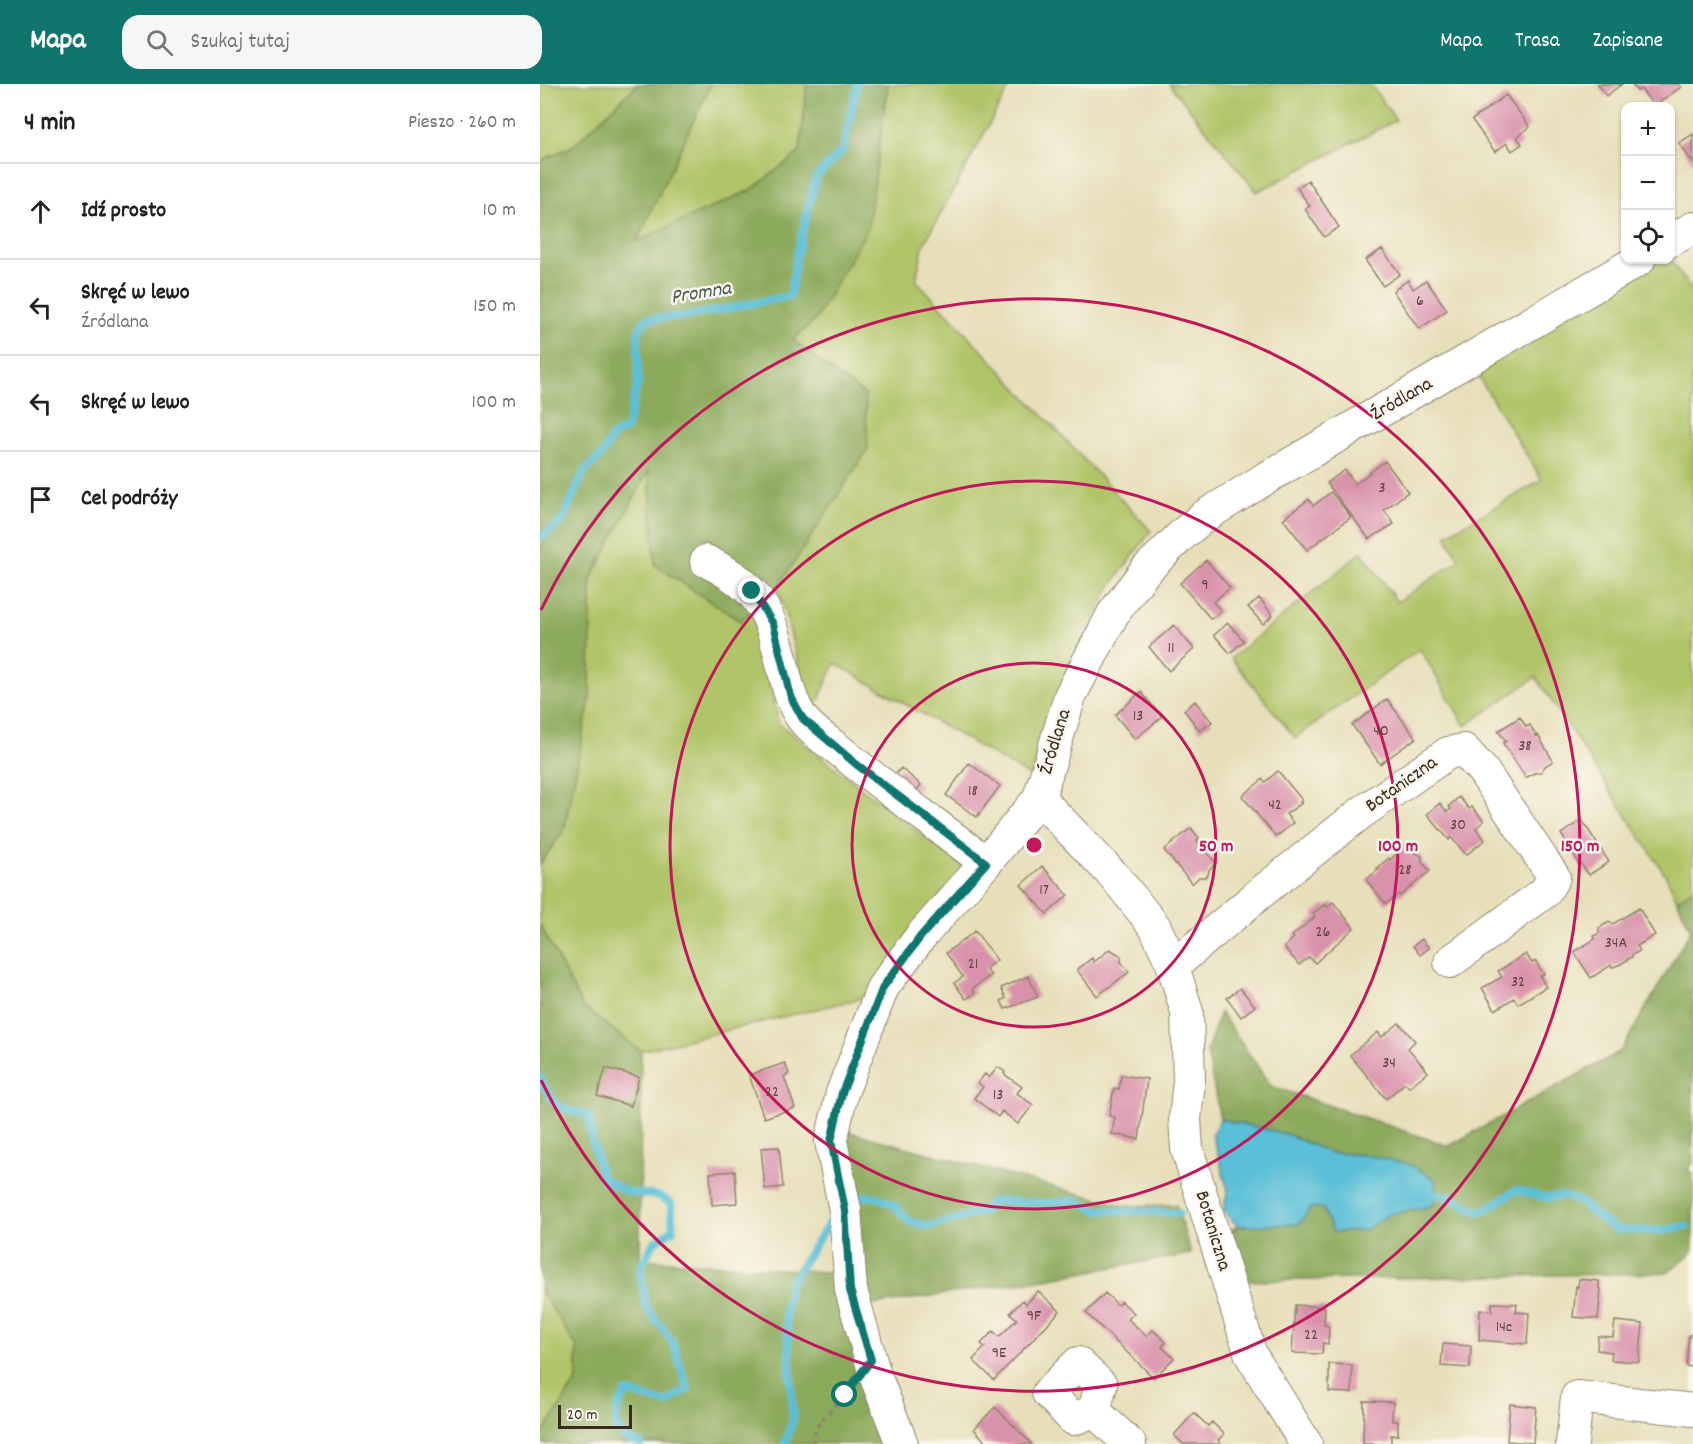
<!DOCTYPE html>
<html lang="pl">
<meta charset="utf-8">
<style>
:root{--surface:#fff;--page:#f6f6f6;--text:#202124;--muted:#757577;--line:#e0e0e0;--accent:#0f766e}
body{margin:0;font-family:Dekko,sans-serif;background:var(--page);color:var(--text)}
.controls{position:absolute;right:18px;top:18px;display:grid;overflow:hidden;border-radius:12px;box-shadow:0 2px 4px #0004}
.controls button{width:54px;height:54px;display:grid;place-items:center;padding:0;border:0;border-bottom:2px solid var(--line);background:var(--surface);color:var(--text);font:30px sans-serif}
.scale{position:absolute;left:18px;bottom:15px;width:74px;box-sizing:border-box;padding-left:6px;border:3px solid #3b2a1e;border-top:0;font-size:16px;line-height:21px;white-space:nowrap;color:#3b2a1e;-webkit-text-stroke:4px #fbf7ec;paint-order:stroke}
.stop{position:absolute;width:18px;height:18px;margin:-14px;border:4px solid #0f766e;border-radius:50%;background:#fff}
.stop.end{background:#0f766e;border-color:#fff;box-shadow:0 2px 6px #0008}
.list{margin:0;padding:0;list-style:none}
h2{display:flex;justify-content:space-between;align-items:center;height:78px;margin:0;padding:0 24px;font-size:26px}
h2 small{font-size:20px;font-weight:400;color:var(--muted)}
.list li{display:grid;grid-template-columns:39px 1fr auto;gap:18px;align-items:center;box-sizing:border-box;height:96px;padding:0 24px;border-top:2px solid var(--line)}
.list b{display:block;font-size:22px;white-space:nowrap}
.list p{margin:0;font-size:20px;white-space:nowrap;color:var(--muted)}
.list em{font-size:20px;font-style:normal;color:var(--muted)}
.icon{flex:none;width:33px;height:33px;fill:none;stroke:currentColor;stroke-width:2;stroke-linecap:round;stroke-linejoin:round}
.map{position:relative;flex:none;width:1153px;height:1360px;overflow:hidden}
header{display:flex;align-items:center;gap:36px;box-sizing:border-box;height:84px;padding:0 30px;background:var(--accent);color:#fff}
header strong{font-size:28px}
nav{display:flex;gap:33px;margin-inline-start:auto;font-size:21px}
.search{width:420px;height:54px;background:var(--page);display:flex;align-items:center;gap:15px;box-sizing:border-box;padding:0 21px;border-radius:18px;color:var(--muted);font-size:22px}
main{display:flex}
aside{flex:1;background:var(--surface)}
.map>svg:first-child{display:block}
.green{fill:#b0c468;stroke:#767743;stroke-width:1.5}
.forest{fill:#8caa5c;stroke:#646a3d;stroke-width:1.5}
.water{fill:#5abfd7;stroke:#4a747a;stroke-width:1.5}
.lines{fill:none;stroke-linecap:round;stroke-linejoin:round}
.stream{stroke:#5abfd7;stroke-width:8}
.building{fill:#d992ab}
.minor-casing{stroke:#91846c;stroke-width:34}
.path{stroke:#91846c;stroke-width:4;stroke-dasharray:4.5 4.5;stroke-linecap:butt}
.minor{stroke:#fff;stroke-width:32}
.route{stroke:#0f766e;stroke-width:8}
.ring{fill:none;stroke:#c2185b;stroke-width:3}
.labels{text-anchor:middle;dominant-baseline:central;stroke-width:5;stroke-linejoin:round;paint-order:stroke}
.number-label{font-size:16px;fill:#624441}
.street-label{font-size:20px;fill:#3b2a1e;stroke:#fbf7ec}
.water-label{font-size:21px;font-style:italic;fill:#445756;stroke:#fbf7ec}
.centre{fill:#c2185b;stroke:#fbf7ec;stroke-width:3}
.ring-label{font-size:18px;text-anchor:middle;font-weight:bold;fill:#c2185b;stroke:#fbf7ec;stroke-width:5;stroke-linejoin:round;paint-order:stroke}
</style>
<header>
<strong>Mapa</strong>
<div class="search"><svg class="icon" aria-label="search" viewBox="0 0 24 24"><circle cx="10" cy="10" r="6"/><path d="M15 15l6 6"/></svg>Szukaj tutaj</div>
<nav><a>Mapa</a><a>Trasa</a><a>Zapisane</a></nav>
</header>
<main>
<aside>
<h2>4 min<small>Pieszo · 260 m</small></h2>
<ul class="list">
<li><svg class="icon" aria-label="ahead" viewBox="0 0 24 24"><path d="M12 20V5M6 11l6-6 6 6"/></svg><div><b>Idź prosto</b></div><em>10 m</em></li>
<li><svg class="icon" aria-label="left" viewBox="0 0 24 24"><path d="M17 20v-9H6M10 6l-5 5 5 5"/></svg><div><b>Skręć w lewo</b><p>Źródlana</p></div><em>150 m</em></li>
<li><svg class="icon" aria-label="left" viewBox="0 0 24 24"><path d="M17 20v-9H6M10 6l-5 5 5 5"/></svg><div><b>Skręć w lewo</b></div><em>100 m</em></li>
<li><svg class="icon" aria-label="arrive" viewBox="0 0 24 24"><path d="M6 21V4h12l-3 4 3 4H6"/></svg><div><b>Cel podróży</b></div></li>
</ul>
</aside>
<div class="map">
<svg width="1153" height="1360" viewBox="0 0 1153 1360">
<rect width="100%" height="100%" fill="#fbf7ec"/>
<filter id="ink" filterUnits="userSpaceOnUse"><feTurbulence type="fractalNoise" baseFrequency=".0167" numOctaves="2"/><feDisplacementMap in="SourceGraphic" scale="12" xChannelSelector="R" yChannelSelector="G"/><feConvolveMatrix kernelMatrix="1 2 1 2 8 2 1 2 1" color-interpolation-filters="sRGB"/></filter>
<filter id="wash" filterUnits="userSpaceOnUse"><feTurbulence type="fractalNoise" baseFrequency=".008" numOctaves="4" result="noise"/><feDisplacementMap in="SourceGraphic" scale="24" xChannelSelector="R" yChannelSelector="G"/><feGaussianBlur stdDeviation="1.35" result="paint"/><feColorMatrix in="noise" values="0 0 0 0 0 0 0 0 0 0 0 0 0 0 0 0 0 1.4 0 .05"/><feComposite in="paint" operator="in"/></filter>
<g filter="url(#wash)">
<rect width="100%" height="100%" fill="#e7dfba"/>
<path class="green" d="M0,0H98L33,62L0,77Z
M171,0H267L260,68L211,106L96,158Z
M348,0H471L383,162L376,196L611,447L570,503L522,599L491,693L295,579L272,631L238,503L278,441L325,311L289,285L253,256L276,235Z
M629,0H830L856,36L717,108Z
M1130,175L1153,208V805L1137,816L1126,792L996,593L925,642L880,565L755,654L691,574L822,468L857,518L919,476L906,451L1002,396L933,284L1112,176Z
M110,384L171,517L200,537L212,526L239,640L423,783L322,914L101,967L43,923L0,841V780L24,746L50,615L51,495Z
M0,1205L37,1263V1296L0,1354Z"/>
<path class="forest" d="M98,0H171L97,157L211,106L260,68L267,0H348L328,144L276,235L253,256L289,285L325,311L328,365L238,503L200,537L115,481L109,386L51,495L50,615L24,746L0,780V77L33,62Z
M1153,805V1079L1147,1086L1153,1089V1168L1126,1189L709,1197L687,1149L698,1142L759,1140L771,1123L783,1124L793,1148L825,1146L850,1130L893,1122L827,1071L791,1069L746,1050L680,1035L667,967L680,928L731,1002L909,1062L1081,967L1151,846L1137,816Z
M0,841L43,923L101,967L100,1175L299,1189L312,1255L331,1328L346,1360H0V1354L37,1296V1263L0,1205Z
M306,1047L584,1122L636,1121L651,1170L505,1195L326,1222Z"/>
<path class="water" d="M680,1035L746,1050L791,1069L827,1071L868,1080L895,1095L896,1110L893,1122L850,1130L825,1146L793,1148L783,1124H771L759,1140L698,1142L683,1127L688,1106L672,1050Z"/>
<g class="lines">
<path class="stream" d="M0,454L22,437L44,388L62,371L73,352L87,344L98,298V248L106,235L149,232L250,212L257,169L276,93L303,66L317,0
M0,993C12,1021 18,1026 48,1031L53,1060L62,1094L87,1108L119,1112L131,1119L133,1146L114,1158L100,1185L106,1223L132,1257L148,1305L126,1319L86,1308L77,1326L76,1343L87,1355L101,1360
M896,1110C912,1112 925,1122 940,1128C954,1123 964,1113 976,1106L1007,1114L1023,1112L1039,1117L1052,1129L1077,1146L1121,1147L1146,1142
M315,1112L338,1113L356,1123L370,1138L390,1142L443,1128L453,1117L513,1119L535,1116L556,1126L639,1129
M245,1360L253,1336L249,1264L245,1228L250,1199L295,1130"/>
</g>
<g id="blocks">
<path class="building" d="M1058,0H1082L1066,12Z
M1092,0H1139L1141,3L1114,22L1101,5L1097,7Z
M966,11L990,43L977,53L982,60L972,67L967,59L955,68L932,36Z
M1153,50V79L1139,59Z
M768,96L799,143L784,153L765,125L770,122L757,104Z
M842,165L860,190L843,202L825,176Z
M868,196L873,205L886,196L907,226L879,245L853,207Z
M845,377L868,408L844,426L854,440L829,455L787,399L805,386L815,400Z
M791,408L811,433L767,466L743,435L769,415L773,422Z
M666,476L690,504L673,518L681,527L671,535L640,499Z
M719,514L733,531L723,540L708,523Z
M688,539L704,557L690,569L674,551Z
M634,541L654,565L629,587L609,563Z
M601,608L622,633L595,655L575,631Z
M847,615L876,654L840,680L812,641Z
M655,617L672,638L660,647L644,626Z
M980,633L986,643L990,641L996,652L998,651L1013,677L1005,682L1001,688L994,689L986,694L963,659L966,657L958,647Z
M429,679L460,702L437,733L406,711Z
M361,684L381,701L373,711L352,694Z
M738,687L762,716L760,718L762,719L746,730L753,739L736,753L702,712L723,695L725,698Z
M919,713L929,725L932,723L944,737L936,744L945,756L926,771L911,753L909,756L887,730L900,719L907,728L911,725L909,722Z
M1042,736L1069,778L1049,791L1041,780H1038L1034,770L1021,750Z
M651,744L659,754L657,757L676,779L669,786L668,791L665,793H659L652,800L624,766Z
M867,759L875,769L882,772V778L890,787L860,812L859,810L846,820L826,796L839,785L837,784L849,774L850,776Z
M502,782L528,811L507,830L481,801Z
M793,818L814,844L775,879L769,873L759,881L744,863L754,854L752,852L775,833L773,830L785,820L787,823Z
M1099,824L1115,851L1097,862L1100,867L1092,871V873L1079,881L1072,883L1071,881L1051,894L1034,868L1055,855L1054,852L1059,849V844L1069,838L1073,840Z
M435,847L457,876L445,885L451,891L432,905L435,909L426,915L414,899L423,893L406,869Z
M882,855L889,864L880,871L873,862Z
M570,865L581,872V878L589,888L557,912L537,886L552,874L554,878Z
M986,870L992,879L996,877L999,883L1004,890L1000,892L1006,903L978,920L974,914L955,926L942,904L962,893L958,887Z
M488,892L498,913L465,925L461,917L466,914L461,904Z
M700,904L715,922L701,933L687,914Z
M859,939L875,957L868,964L888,988L869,1003L865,999L846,1015L810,971L838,948L842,953Z
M245,979L249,990L244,993L255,1024L224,1034L209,991Z
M458,983L465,988L464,990L482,1003L477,1009L493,1021L478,1040L462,1027L458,1033L434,1014L443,1003L438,999L445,990L449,994Z
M66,984L99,993L91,1022L57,1012Z
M581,991L607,995L599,1055L572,1050L575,1033L569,1032L574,1004L579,1005Z
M239,1063L243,1103L225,1105L221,1064Z
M195,1087L197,1119L172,1121L170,1089Z
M1039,1195L1059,1197V1205H1061L1058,1235L1033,1233L1036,1202L1038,1203Z
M498,1207L520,1227L454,1296L433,1276L445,1263L441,1260L453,1247L459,1253L477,1235L470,1229L483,1216L486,1220Z
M565,1209L578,1221L581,1217L594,1229L588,1235L606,1252L613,1246L626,1258L622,1263L634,1274L614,1294L546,1229Z
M952,1219L977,1220L976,1228L989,1229L987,1260L939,1256L940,1226L952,1227Z
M755,1221L785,1223L784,1241L789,1242L788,1260L783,1259L782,1270L752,1269Z
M1075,1237L1103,1240L1099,1278L1071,1276L1072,1268L1057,1266L1058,1252L1073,1253Z
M1149,1251H1153V1283L1146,1282Z
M903,1260L931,1262L930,1284L901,1282Z
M789,1280L812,1281V1309L789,1308Z
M824,1317L853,1318L852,1337H858V1351H851V1360H823Z
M970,1320L996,1323L993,1359L967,1357Z
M455,1323L492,1360H442L444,1356L434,1345Z
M654,1329L668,1342L672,1338L684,1350L678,1356L681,1360H643L634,1351Z"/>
</g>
</g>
<g filter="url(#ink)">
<use href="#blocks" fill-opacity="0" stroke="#91846c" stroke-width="1.5"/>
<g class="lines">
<g class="minor-casing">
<path id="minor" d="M1130,157L1153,144
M166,477C223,505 230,529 244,587C248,604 252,620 262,634C271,647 288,657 300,667C347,706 398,741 446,779
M499,714L575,793L615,843L633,882L647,928L649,997L645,1035L647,1065L711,1271L766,1360
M633,882L724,806L821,729L908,669L924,666L943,687L1014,793L1005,808L910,878
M538,1279L561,1301L554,1327L533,1335L508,1309Z
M554,1327L590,1360
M362,1360L335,1291L311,1206L305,1126L291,1057L302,1009L343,903L381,852L446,779L499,714L530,612L573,530L605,487L643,450L663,433L728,393L1099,176
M1032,1360L1037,1313L1153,1326"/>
</g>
<path class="path" d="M273,1360L276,1343L311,1303"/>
<use href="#minor" class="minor"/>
</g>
</g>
<g class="lines" filter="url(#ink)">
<path class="route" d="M212,507L233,540L251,613L263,635L316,680L446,779L381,852L343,903L302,1009L291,1057L305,1126L310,1206L331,1276L305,1311"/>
</g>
<g class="ring">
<circle cx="494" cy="761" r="182"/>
<circle cx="494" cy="761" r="364"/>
<path d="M1 526A546 546 0 1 1 1 996"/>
</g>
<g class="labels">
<g class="number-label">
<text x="880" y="217">6</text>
<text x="842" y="404">3</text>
<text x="665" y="501">9</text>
<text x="631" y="564">11</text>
<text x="598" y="632">13</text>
<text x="841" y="647">40</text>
<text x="985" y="662">38</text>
<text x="433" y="707">18</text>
<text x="735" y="721">42</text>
<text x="918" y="741">30</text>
<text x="865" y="786">28</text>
<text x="504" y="806">17</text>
<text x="783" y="848">26</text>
<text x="1076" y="859">34A</text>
<text x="433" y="880">21</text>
<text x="978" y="898">32</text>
<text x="849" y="979">34</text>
<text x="232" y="1008">22</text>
<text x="458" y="1011">13</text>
<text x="494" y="1232">9F</text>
<text x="964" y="1243">14c</text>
<text x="771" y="1251">22</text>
<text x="459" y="1269">9E</text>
</g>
<g class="street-label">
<text transform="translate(862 316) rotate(-30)">Źródlana</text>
<text transform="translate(516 658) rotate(-73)">Źródlana</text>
<text transform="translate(862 701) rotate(-35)">Botaniczna</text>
<text transform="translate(672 1147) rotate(73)">Botaniczna</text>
</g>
<g class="water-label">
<text transform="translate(161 210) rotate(-9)">Promna</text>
</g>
</g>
<circle cx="494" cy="761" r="9" class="centre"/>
<g class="ring-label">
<text x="676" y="767">50 m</text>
<text x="858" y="767">100 m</text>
<text x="1040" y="767">150 m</text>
</g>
</svg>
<div class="controls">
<button>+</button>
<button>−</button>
<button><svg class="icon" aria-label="locate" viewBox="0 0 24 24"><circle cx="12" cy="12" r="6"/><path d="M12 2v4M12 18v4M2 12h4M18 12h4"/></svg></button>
</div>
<div class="scale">20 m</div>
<div class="stop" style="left:305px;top:1311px"></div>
<div class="stop end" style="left:212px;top:507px"></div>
</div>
</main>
